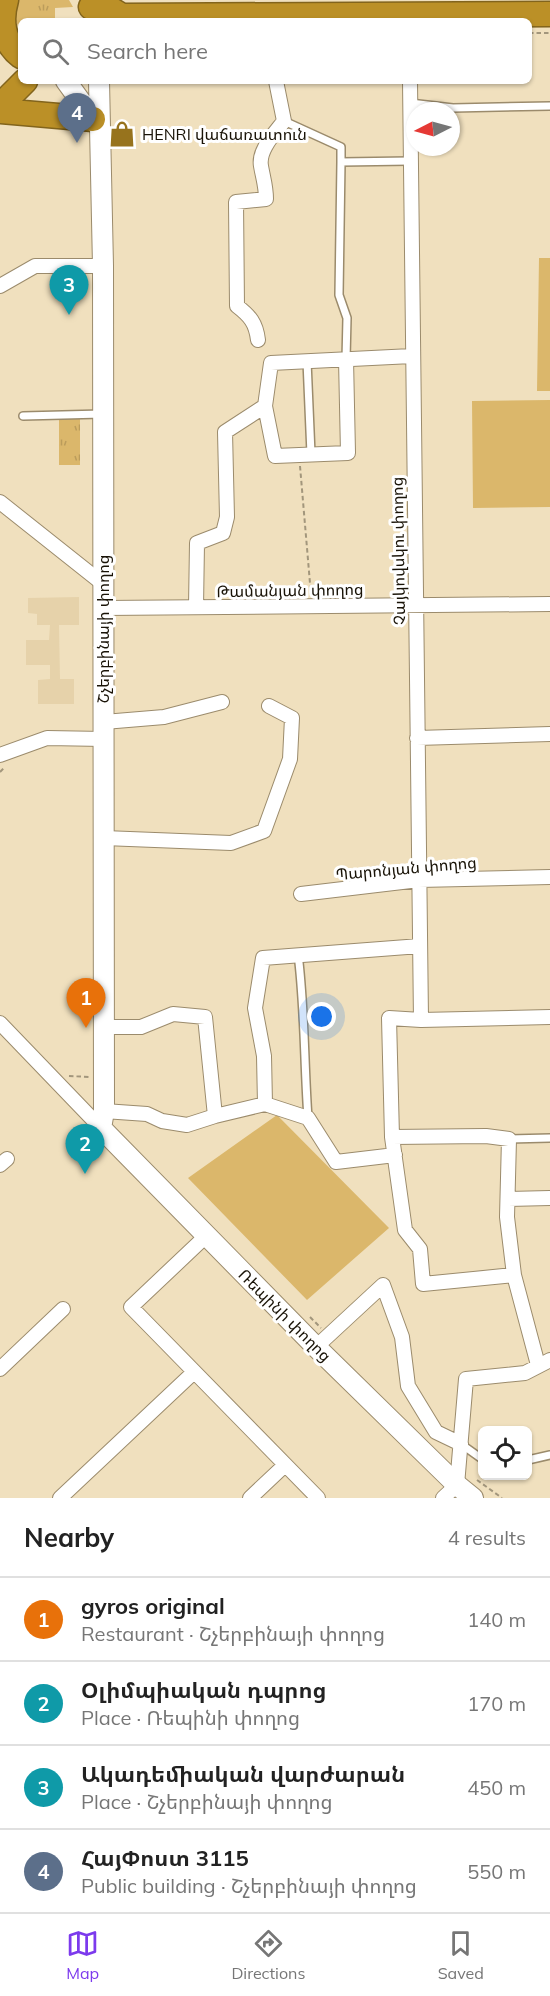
<!DOCTYPE html>
<meta charset="utf-8">
<style>
:root{--surface:#fff;--page:#f6f6f6;--text:#222;--muted:#767676;--line:#e0e0e0;--accent:#7c3aed}
body{margin:0;font-family:Mulish,"Noto Sans Armenian",sans-serif;background:var(--page);color:var(--text)}
.controls{position:absolute;right:18px;bottom:18px;display:grid;overflow:hidden;border-radius:9px;box-shadow:0 2px 4px #0004}
.controls button{width:54px;height:54px;display:grid;place-items:center;padding:0;border:0;border-bottom:2px solid var(--line);background:var(--surface);color:var(--text);font:30px sans-serif}
.compass{position:absolute;left:406px;top:102px;width:54px;height:54px;border-radius:50%;background:var(--surface);box-shadow:0 2px 4px #0004;rotate:264deg}
.you{position:absolute;left:322px;top:1017px;width:21px;height:21px;margin:-15px;border:4px solid #fff;border-radius:50%;background:#1a73e8;box-shadow:0 0 0 9px #1a73e833}
.badge{display:grid;place-items:center;width:39px;height:39px;border-radius:50%;background:var(--accent);color:#fff;font-size:20px;font-weight:700}
.pin{position:absolute;translate:-50% -50px;filter:drop-shadow(0 2px 3px #0008)}
.pin::after{content:'';position:absolute;top:32px;width:21px;height:18px;background:inherit;clip-path:polygon(0 0,100% 0,50% 100%)}
.list{margin:0;padding:0;list-style:none}
h2{display:flex;justify-content:space-between;align-items:center;height:78px;margin:0;padding:0 24px;font-size:26px}
h2 small{font-size:20px;font-weight:400;color:var(--muted)}
.list li{display:grid;grid-template-columns:39px 1fr auto;gap:18px;align-items:center;box-sizing:border-box;height:84px;padding:0 24px;border-top:2px solid var(--line)}
.list b{display:block;font-size:22px;white-space:nowrap}
.list p{margin:0;font-size:20px;white-space:nowrap;color:var(--muted)}
.list em{font-size:20px;font-style:normal;color:var(--muted)}
.icon{flex:none;width:33px;height:33px;fill:none;stroke:currentColor;stroke-width:2;stroke-linecap:round;stroke-linejoin:round}
.map{position:relative;flex:none;width:550px;height:1498px;overflow:hidden}
.search{position:absolute;background:var(--surface);box-shadow:0 2px 4px #0004;left:18px;right:18px;top:18px;height:66px;display:flex;align-items:center;gap:15px;box-sizing:border-box;padding:0 21px;border-radius:9px;color:var(--muted);font-size:22px}
.sheet{height:414px;background:var(--surface)}
nav{display:flex;justify-content:space-around;align-items:center;box-sizing:border-box;height:84px;border-top:2px solid var(--line);background:var(--surface);font-size:16px;color:var(--muted)}
nav a{display:grid;justify-items:center;gap:3px}
nav .on{color:var(--accent)}
.map>svg:first-child{display:block}
.built{fill:#e6d2aa}
.grass{fill:url(#grass-tufts)}
.pitch{fill:#dbb76b}
.lines{fill:none;stroke-linecap:round;stroke-linejoin:round}
.lane-casing{stroke:#9b8b6c;stroke-width:10}
.street-casing{stroke:#9b8b6c;stroke-width:16}
.secondary-casing{stroke:#9b8b6c;stroke-width:22}
.highway-casing{stroke:#82641c;stroke-width:27}
.path{stroke:#a2967c;stroke-width:2;stroke-dasharray:4.5 3;stroke-linecap:butt}
.lane{stroke:#fff;stroke-width:7}
.street{stroke:#fff;stroke-width:14}
.secondary{stroke:#fff;stroke-width:20}
.highway{stroke:#bb9027;stroke-width:24}
.labels{text-anchor:middle;dominant-baseline:central;stroke-width:6;stroke-linejoin:round;paint-order:stroke}
.poi-label{font-size:16px;fill:#191307;stroke:#fff;text-anchor:start}
.street-label{font-size:16px;fill:#191307;stroke:#fff}
</style>
<div class="map">
<svg width="550" height="1498" viewBox="0 0 550 1498">
<defs>
<pattern id="grass-tufts" width="24" height="20" patternUnits="userSpaceOnUse" patternTransform="scale(1.5)"><rect width="24" height="20" fill="#dbb76b"/><path d="M3 7l-1-3M5 7V3M7 7l1-3M15 17l-1-3M17 17v-4M19 17l1-3" fill="none" stroke="#bb9c5b"/></pattern>
</defs>
<rect width="100%" height="100%" fill="#f0e0be"/>
<path class="built" d="M79,597V625H59L60,679H74V704H38V680L50,679V665H26V640H49L50,625H37V614L28,613V598Z"/>
<path class="grass" d="M19,0H69L73,7L55,8V21H21V33L15,19Z
M59,419H80V465H59Z"/>
<path class="pitch" d="M539,258H550V391H537Z
M550,400V507L473,508L472,401Z
M277,1115L389,1228L307,1300L188,1178Z"/>
<g class="lines">
<g class="lane-casing">
<path id="lane" d="M410,103L453,108L550,106
M284,121L341,147V162
M346,359L347,318L339,295L341,162L410,161
M307,361L311,454
M23,416L102,414
M298,954C305,1009 304,1063 308,1118
M509,1139L550,1138
M461,1444L482,1459
M528,1460L550,1455"/>
</g>
<g class="street-casing">
<path id="street" d="M410,81L421,1020
M0,286L35,266H103
M258,340C256,323 250,316 237,306L236,202L266,199C266,186 263,178 261,166C258,150 275,133 284,121L276,81
M346,359L348,453L275,456L265,406L271,363L412,356
M0,502L102,583
M196,607L197,543L223,533L227,517L225,432L265,406
M103,608L550,604
M104,722L164,717L222,702
M417,738L550,734
M0,755L47,738L104,739
M104,838L231,843L264,831L290,759L292,718L269,706
M301,894L419,880L550,877
M0,1023L101,1128
M265,1104L308,1118L336,1162L395,1155
M104,1111L147,1114L162,1121L187,1125L215,1116L205,1017L173,1014L141,1027H104
M215,1116L265,1104L264,1056L255,1008L263,958L420,946
M392,1137L405,1230L420,1249L423,1284L514,1275
M0,1165L7,1159
M508,1199L550,1198
M206,1236L131,1307L318,1498
M316,1347L383,1285L402,1337L408,1386L436,1432L461,1444
M538,1365L514,1275L507,1217L509,1139L486,1136L392,1137L389,1018L421,1020L550,1017
M0,1369L63,1309
M60,1498L194,1372
M250,1498L285,1465
M443,1498L457,1485L466,1379L525,1373L550,1360"/>
</g>
<g class="secondary-casing">
<path id="secondary" d="M66,81L100,128
M99,81L103,266L104,1111L101,1128L316,1347L457,1485L473,1498"/>
</g>
<g class="highway-casing">
<path id="highway" d="M6,0C0,21 3,42 21,56
M91,7L112,10L122,16L550,14
M0,106L25,81
M0,111L93,119"/>
</g>
<path class="path" d="M529,33H550
M300,466L311,595
M0,772L5,767
M69,1076L89,1077
M310,1317L321,1328
M477,1480L502,1498"/>
<use href="#lane" class="lane"/>
<use href="#street" class="street"/>
<use href="#secondary" class="secondary"/>
<use href="#highway" class="highway"/>
</g>
<defs>
<g id="shop-bare" transform="scale(2.07)"><path d="M-5-2.5h2.3a2.7 3.5 0 0 1 5.4 0H5L5.5 6h-11ZM-1.5-2.5h3a1.5 2.3 0 0 0-3 0Z" fill="#97731d" stroke="#fff" stroke-width="2.5" paint-order="stroke"/></g>
</defs>
<g fill-rule="evenodd">
<use href="#shop-bare" x="122" y="134"/>
</g>
<g class="labels">
<g class="poi-label">
<text x="142" y="134">HENRI վաճառատուն</text>
</g>
<g class="street-label">
<text transform="translate(398 551) rotate(-91)">Չայկովսկու փողոց</text>
<text transform="translate(290 590) rotate(-1)">Թամանյան փողոց</text>
<text transform="translate(103 629) rotate(-90)">Շչերբինայի փողոց</text>
<text transform="translate(406 868) rotate(-5)">Պարոնյան փողոց</text>
<text transform="translate(285 1315) rotate(45)">Ռեպինի փողոց</text>
</g>
</g>
</svg>
<div class="controls">
<button><svg class="icon" aria-label="locate" viewBox="0 0 24 24"><circle cx="12" cy="12" r="6"/><path d="M12 2v4M12 18v4M2 12h4M18 12h4"/></svg></button>
</div>
<svg class="compass" viewBox="-18 -18 36 36"><path d="M0-13l5 13h-10z" fill="#e53935"/><path d="M0 13l5-13h-10z" fill="#767676"/></svg>
<div class="you"></div>
<div class="pin badge" style="left:86px;top:1028px;background:#e8710a">1</div>
<div class="pin badge" style="left:85px;top:1174px;background:#0f9aa8">2</div>
<div class="pin badge" style="left:69px;top:315px;background:#0f9aa8">3</div>
<div class="pin badge" style="left:77px;top:143px;background:#5c6f8a">4</div>
<div class="search"><svg class="icon" aria-label="search" viewBox="0 0 24 24"><circle cx="10" cy="10" r="6"/><path d="M15 15l6 6"/></svg>Search here</div>
</div>
<section class="sheet">
<h2>Nearby<small>4 results</small></h2>
<ul class="list">
<li><span class="badge" style="background:#e8710a">1</span><div><b>gyros original</b><p>Restaurant · Շչերբինայի փողոց</p></div><em>140 m</em></li>
<li><span class="badge" style="background:#0f9aa8">2</span><div><b>Օլիմպիական դպրոց</b><p>Place · Ռեպինի փողոց</p></div><em>170 m</em></li>
<li><span class="badge" style="background:#0f9aa8">3</span><div><b>Ակադեմիական վարժարան</b><p>Place · Շչերբինայի փողոց</p></div><em>450 m</em></li>
<li><span class="badge" style="background:#5c6f8a">4</span><div><b>ՀայՓոստ 3115</b><p>Public building · Շչերբինայի փողոց</p></div><em>550 m</em></li>
</ul>
</section>
<nav>
<a class="on"><svg class="icon" aria-label="map" viewBox="0 0 24 24"><path d="M3 6l6-2 6 2 6-2v14l-6 2-6-2-6 2zM9 4v14M15 6v14"/></svg>Map</a>
<a><svg class="icon" aria-label="directions" viewBox="0 0 24 24"><path d="M12 3l9 9-9 9-9-9zM9 14v-3h6M13 9l2 2-2 2"/></svg>Directions</a>
<a><svg class="icon" aria-label="saved" viewBox="0 0 24 24"><path d="M7 4h10v16l-5-4-5 4z"/></svg>Saved</a>
</nav>
